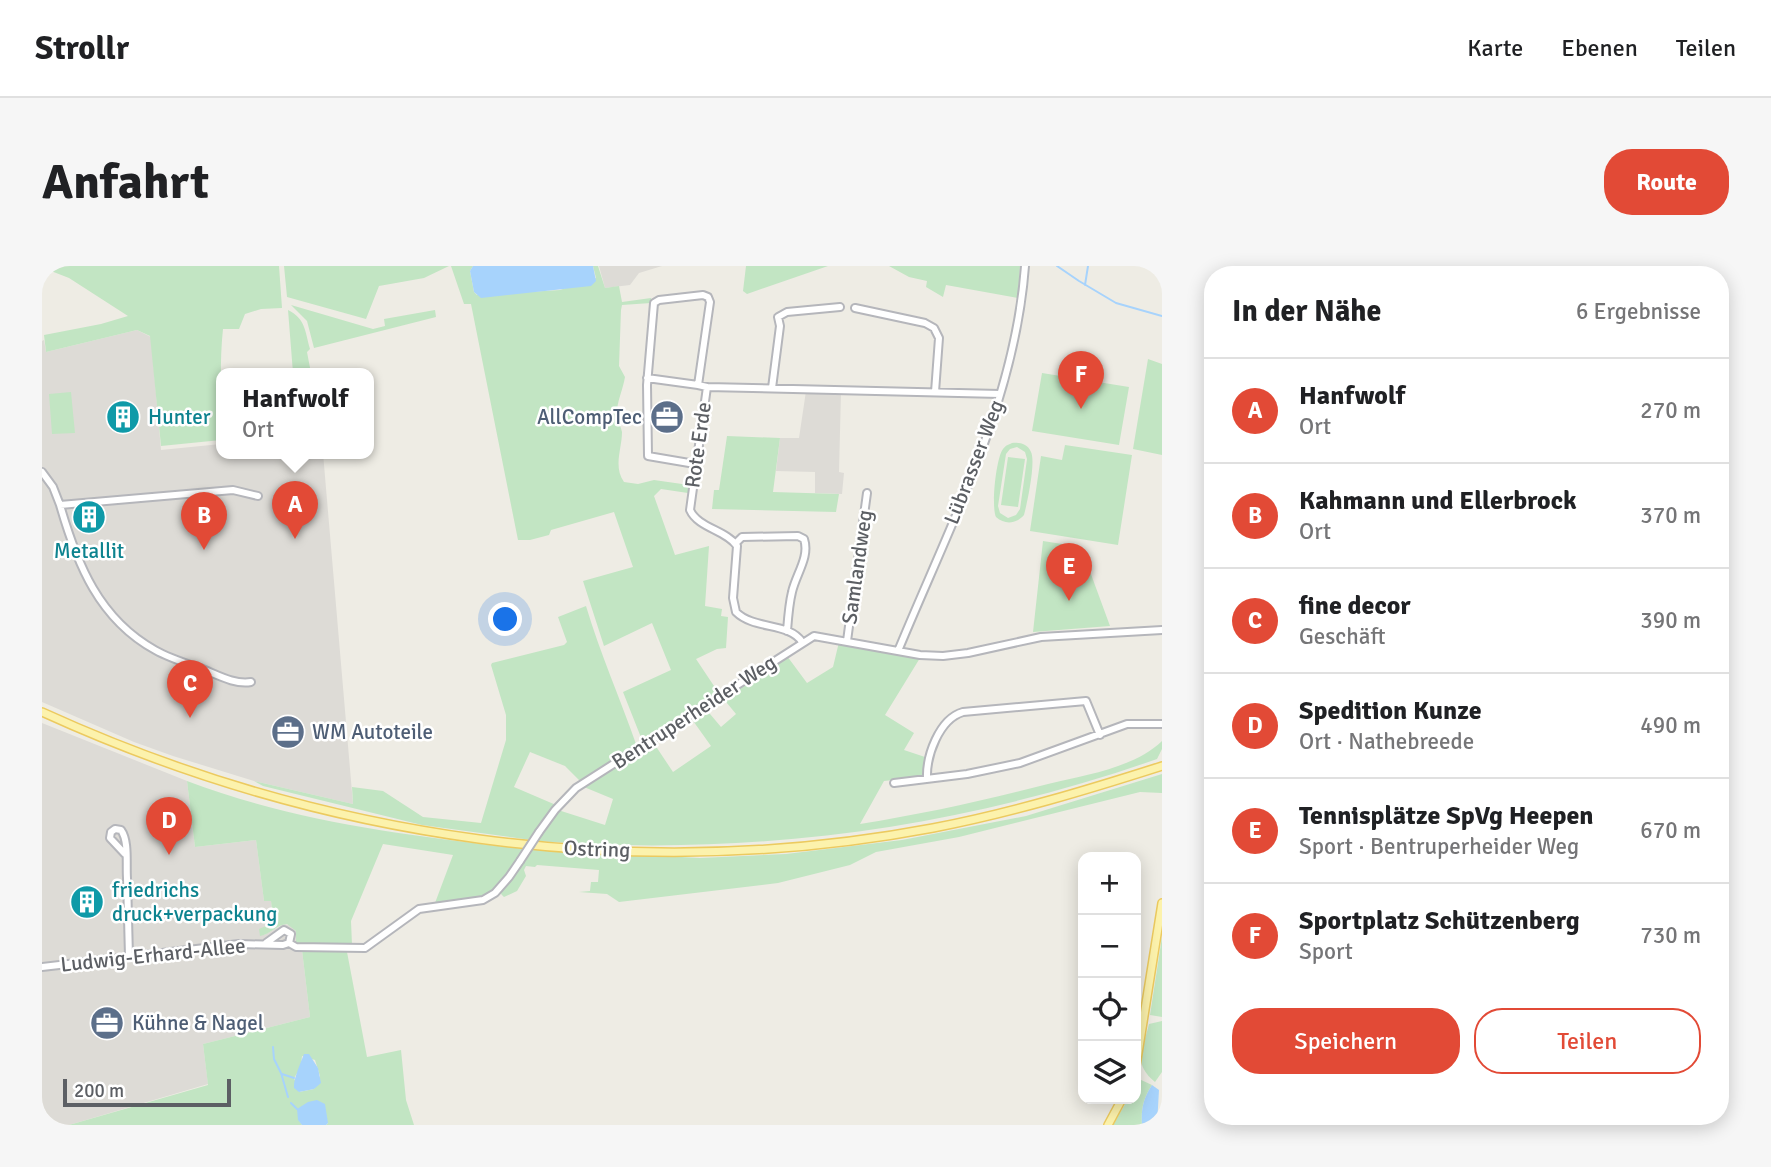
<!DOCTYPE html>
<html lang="de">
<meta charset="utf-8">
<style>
:root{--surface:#fff;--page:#f6f6f6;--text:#202124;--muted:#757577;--line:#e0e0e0;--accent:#e24a36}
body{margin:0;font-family:Signika,sans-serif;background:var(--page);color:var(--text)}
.controls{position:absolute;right:21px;bottom:21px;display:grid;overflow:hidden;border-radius:14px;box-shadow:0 4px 18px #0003}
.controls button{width:63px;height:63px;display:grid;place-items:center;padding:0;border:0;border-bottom:2px solid var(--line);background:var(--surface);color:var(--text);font:35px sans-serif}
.scale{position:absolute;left:21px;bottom:18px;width:168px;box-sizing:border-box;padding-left:7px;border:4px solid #5c5f64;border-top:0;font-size:19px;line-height:24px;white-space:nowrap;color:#5c5f64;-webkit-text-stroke:5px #fff;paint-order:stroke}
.you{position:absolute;left:464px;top:354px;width:24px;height:24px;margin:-18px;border:5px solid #fff;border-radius:50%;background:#1a73e8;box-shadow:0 0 0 10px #1a73e833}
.badge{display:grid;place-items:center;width:46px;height:46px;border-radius:50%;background:var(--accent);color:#fff;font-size:23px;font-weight:700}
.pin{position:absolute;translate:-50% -58px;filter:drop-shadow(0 2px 4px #0008)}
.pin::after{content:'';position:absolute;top:37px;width:24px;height:21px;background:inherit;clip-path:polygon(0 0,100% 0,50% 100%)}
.popup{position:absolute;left:174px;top:102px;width:158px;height:91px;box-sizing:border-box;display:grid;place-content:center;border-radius:14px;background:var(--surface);filter:drop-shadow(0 2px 5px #0005);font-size:23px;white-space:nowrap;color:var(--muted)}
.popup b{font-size:26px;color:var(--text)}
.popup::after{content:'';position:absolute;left:50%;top:100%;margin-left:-14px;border:14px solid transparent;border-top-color:var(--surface)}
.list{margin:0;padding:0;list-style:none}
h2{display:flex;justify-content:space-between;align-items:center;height:91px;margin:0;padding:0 28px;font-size:30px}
h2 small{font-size:23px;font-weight:400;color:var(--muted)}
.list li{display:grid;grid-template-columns:46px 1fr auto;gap:21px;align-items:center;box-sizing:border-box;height:105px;padding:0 28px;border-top:2px solid var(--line)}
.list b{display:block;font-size:26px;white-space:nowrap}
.list p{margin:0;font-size:23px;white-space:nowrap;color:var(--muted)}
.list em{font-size:23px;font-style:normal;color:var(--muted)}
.actions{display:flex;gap:14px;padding:21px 28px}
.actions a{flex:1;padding:16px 0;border:2px solid var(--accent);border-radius:28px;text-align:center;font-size:24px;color:var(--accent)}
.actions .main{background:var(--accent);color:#fff}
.icon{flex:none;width:38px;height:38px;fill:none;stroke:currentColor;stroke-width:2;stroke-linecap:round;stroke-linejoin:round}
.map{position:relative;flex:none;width:1120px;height:859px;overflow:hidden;border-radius:28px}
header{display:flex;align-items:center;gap:42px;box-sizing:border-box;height:98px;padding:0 35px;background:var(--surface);border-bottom:2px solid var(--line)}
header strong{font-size:33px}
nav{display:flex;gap:38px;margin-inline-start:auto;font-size:24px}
.intro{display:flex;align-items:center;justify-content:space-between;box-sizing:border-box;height:168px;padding:0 42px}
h1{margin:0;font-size:49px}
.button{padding:18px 32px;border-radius:28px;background:var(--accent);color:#fff;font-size:24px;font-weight:700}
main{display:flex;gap:42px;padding:0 42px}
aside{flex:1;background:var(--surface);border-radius:28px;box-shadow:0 4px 18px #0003}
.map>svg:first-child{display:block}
.industrial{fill:#dddbd6}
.green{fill:#c2e5c3;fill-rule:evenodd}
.water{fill:#a7d3fc}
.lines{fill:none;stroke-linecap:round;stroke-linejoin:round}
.stream{stroke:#a7d3fc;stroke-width:2}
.minor-casing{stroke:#b5b6bb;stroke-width:10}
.major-casing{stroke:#ecca5f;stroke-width:10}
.minor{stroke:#fff;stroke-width:6}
.major{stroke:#fcf2ac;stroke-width:7}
.minor-bridge-casing{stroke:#b5b6bb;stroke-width:10;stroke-linecap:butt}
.minor-bridge{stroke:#fff;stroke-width:6}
.labels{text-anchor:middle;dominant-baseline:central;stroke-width:5;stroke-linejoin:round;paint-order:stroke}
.culture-label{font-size:21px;fill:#0d838f;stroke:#fff;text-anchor:start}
.service-label{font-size:21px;fill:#4e5e75;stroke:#fff;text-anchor:start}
.street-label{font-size:21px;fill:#5c5f64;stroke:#fff}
</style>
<header>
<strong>Strollr</strong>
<nav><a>Karte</a><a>Ebenen</a><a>Teilen</a></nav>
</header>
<div class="intro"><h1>Anfahrt</h1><a class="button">Route</a></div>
<main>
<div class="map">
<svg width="1120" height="859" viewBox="0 0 1120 859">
<rect width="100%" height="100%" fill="#eeece4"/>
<path class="industrial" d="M557,0H620L597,7L588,19L563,22Z
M95,64L109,71L119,184L179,178L180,187H281L311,538L212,515L131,490L92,476L0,436V75L2,74L4,86Z
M764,125L799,126L797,206L802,207L800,228L773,227V206L734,205L738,172H757Z
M0,457L145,515L153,581L214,574L222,635H229L231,652L222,669L242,658L248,659L254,665L255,674L249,683L260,684L268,751L161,778L166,818L27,859H0Z"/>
<path class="green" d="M1,0H237L240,42L219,43L203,48L197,63H181C177,100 180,137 179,174L119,180L108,70L95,64L4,86L2,69L59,58L86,50L27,12L9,5Z
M242,0H407L382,12L337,20L324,53L245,31Z
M409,0H431L428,5L432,26L435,29L518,24L554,12L551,0H556L563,22L577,20L580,36L609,32V37L580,39L579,44L577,100L583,111C581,124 574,137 575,150C576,156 579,161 580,166C580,183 571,200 582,216L596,218L612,214L647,219L646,227L619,223L612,230L633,289L667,280L663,340L680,343L679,350L686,351L684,382L675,383L654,393L676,426L600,474L581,426L629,404L610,357L562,380L541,315L591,301L572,246L509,264L507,269L488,274H476L429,38H422Z
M704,0H786L705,28L701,25Z
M847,0H978L976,32L904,19L901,31L884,21L885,15L867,11Z
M249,39L331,63L343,60L342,53L393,44L394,51L272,82L265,55Z
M246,44C264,53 263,66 268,83L265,86L269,107H251Z
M1106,93L1120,98V189L1091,183Z
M1000,107L1087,121L1077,179L990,165Z
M29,126L33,167L10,168L7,128Z
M685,170L738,172L731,226L797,228L794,246L670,243L672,224H677Z
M970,177C978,176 986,178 989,186C994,196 985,238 982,249C974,258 963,259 954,251C949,241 954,192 961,183C964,179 966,179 970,177ZM975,181L983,186L985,193L978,243L974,249L966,252L958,247L956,240L964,188L968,183Z
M1023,179L1090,189L1076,279L988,265L999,190L1020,194Z
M966,191L983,193L976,241L959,239Z
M1001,275L1039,281L1068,360L991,366Z
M544,340C558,387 578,432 594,478L538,515L523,500L488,486L472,521L514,539L489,574L380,559L221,520L212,515L311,538L310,521L341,525L381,551L439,557L464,474V449L449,399L450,397L522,379L525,376L516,351Z
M797,376L878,392L843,449L872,467L862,484L886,492L881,508L877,511L842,515L818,558C882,548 944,534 1006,518C1043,509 1092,502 1120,475V483L1115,493C916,563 706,591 495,575L516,544L563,559L571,533L542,521L611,476L631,506L669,480L649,452L663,442L679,461L694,448L680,431L745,390L765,417L791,401Z
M1120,508V527L1098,526L917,571L834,586L808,599L736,617L577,636L565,628L537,626L548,625L549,616H556L557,604L495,599L493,601L484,600L482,604L484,610L475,625L462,631L459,628L460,623L490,583L658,592L744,588L860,574L984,550Z
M145,515C253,556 368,570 483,583C457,629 443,634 393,637L411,589L341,578L309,655L310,679L254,677V665L245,658C234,659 229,668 218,670L217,663L226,659L231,652L229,635H222L214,574L153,581Z
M1120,671V751L1108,749Z
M260,684L305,686L325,791L359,784L364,834L372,859H284L286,857L256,853L260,859H27L166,819L161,778L268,751ZM260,790L273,794L278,810L272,823L257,826L252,812L259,801Z
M1120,755V806L1113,816C1090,797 1101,784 1107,758Z
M1097,813L1110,819C1101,833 1099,843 1100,859H1071L1086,833H1094V819Z"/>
<path class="water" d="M431,0H551L554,15L549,20L439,32L432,26L428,5Z
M262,788H267L276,802L279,817L272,823L257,826L252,822C251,814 259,796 262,788Z
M1110,819L1117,824L1115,859H1100C1099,843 1101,833 1110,819Z
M275,834L283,838L286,857L284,859H260L256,854L255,843L266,836Z"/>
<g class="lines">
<path class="stream" d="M1015,0L1037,15L1074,37L1120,50
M1043,19L1046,0
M231,781L232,793L239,807L246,831
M240,808L252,812
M249,837L255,843"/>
<g class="minor-casing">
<path id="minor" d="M813,42L883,57L892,62L897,72L893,126
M605,112L656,119
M665,121L958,128
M730,122L738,60L736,51L745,46L798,41
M653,198L606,190L605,119L612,37L617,34L661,29L666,31L668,36L656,119L665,121L648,244C656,262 684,264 695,280L691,332L694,346C712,364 747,356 760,376
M0,206L11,221L18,239L191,224L216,230
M18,239C35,298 57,353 113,384C127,392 143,397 158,402C174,408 192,419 209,416
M694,277L700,271L756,270L762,273C768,291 754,308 750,326C747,338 746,352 745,365
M805,375L825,227
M856,385C907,261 973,136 983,0
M885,513C884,490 897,453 921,446L1044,435L1058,469
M852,517L925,508L978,497L1085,458H1120
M497,566L513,544L534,522L772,370L878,389L901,390L926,387L999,371L1120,364
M83,588L68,572L69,566L73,563L79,564C87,575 84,597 85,612L87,691
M224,677L242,664L249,668L247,677
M247,677L254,681L323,682L377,643L441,634L453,627L467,611L478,595
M0,701L197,678L241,679L247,677"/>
</g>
<g class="major-casing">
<path id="major" d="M0,446C278,573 590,619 891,562C969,547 1045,524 1120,500
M1094,800L1120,637
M1066,859L1080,833"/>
</g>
<use href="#minor" class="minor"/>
<use href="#major" class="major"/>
<g class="minor-bridge-casing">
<path id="minor-bridge" d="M478,595L497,566"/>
</g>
<use href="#minor-bridge" class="minor-bridge"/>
</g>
<defs>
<g id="building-disc" transform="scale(1.75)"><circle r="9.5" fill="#0f9aa8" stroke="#fff"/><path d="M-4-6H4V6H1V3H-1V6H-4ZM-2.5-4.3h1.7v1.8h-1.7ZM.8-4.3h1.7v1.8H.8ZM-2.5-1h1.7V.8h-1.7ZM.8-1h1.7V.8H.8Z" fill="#fff"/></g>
<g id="office-disc" transform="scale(1.75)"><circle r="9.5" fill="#5c6f8a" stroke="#fff"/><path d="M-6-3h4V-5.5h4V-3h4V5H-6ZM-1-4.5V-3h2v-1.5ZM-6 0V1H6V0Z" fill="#fff"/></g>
</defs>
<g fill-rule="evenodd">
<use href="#building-disc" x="81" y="151"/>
<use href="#office-disc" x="625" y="151"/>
<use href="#building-disc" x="47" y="251"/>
<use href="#office-disc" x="246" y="466"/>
<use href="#building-disc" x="45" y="636"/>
<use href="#office-disc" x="65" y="757"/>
</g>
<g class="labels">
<g class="culture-label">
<text x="106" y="151">Hunter</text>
<text x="47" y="285" text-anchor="middle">Metallit</text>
<text x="70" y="624">friedrichs<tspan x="70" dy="24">druck+verpackung</tspan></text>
</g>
<g class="service-label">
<text x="600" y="151" text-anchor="end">AllCompTec</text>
<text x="270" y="466">WM Autoteile</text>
<text x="90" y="757">Kühne &amp; Nagel</text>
</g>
<g class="street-label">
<text transform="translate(656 179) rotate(-82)">Rote Erde</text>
<text transform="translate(932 196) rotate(-69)">Lübrasser Weg</text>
<text transform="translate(815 301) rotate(-82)">Samlandweg</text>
<text transform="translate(652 446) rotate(-33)">Bentruperheider Weg</text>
<text transform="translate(555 583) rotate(2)">Ostring</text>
<text transform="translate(111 689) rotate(-6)">Ludwig-Erhard-Allee</text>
</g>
</g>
</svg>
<div class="controls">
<button>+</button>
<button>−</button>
<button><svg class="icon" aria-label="locate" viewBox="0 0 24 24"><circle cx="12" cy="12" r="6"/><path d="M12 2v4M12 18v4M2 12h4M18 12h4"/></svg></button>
<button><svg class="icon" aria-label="layers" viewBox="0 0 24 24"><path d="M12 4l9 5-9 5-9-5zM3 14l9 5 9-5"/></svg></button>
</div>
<div class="scale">200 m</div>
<div class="you"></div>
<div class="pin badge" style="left:253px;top:273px">A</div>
<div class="popup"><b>Hanfwolf</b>Ort</div>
<div class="pin badge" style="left:162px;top:284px">B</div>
<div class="pin badge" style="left:148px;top:452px">C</div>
<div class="pin badge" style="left:127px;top:589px">D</div>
<div class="pin badge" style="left:1027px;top:335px">E</div>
<div class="pin badge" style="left:1039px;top:143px">F</div>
</div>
<aside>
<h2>In der Nähe<small>6 Ergebnisse</small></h2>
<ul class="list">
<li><span class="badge">A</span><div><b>Hanfwolf</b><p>Ort</p></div><em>270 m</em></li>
<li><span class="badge">B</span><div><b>Kahmann und Ellerbrock</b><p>Ort</p></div><em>370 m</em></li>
<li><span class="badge">C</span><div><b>fine decor</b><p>Geschäft</p></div><em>390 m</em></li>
<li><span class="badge">D</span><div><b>Spedition Kunze</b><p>Ort · Nathebreede</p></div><em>490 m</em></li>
<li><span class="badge">E</span><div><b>Tennisplätze SpVg Heepen</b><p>Sport · Bentruperheider Weg</p></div><em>670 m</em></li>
<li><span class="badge">F</span><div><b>Sportplatz Schützenberg</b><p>Sport</p></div><em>730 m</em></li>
</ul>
<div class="actions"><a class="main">Speichern</a><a>Teilen</a></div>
</aside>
</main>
